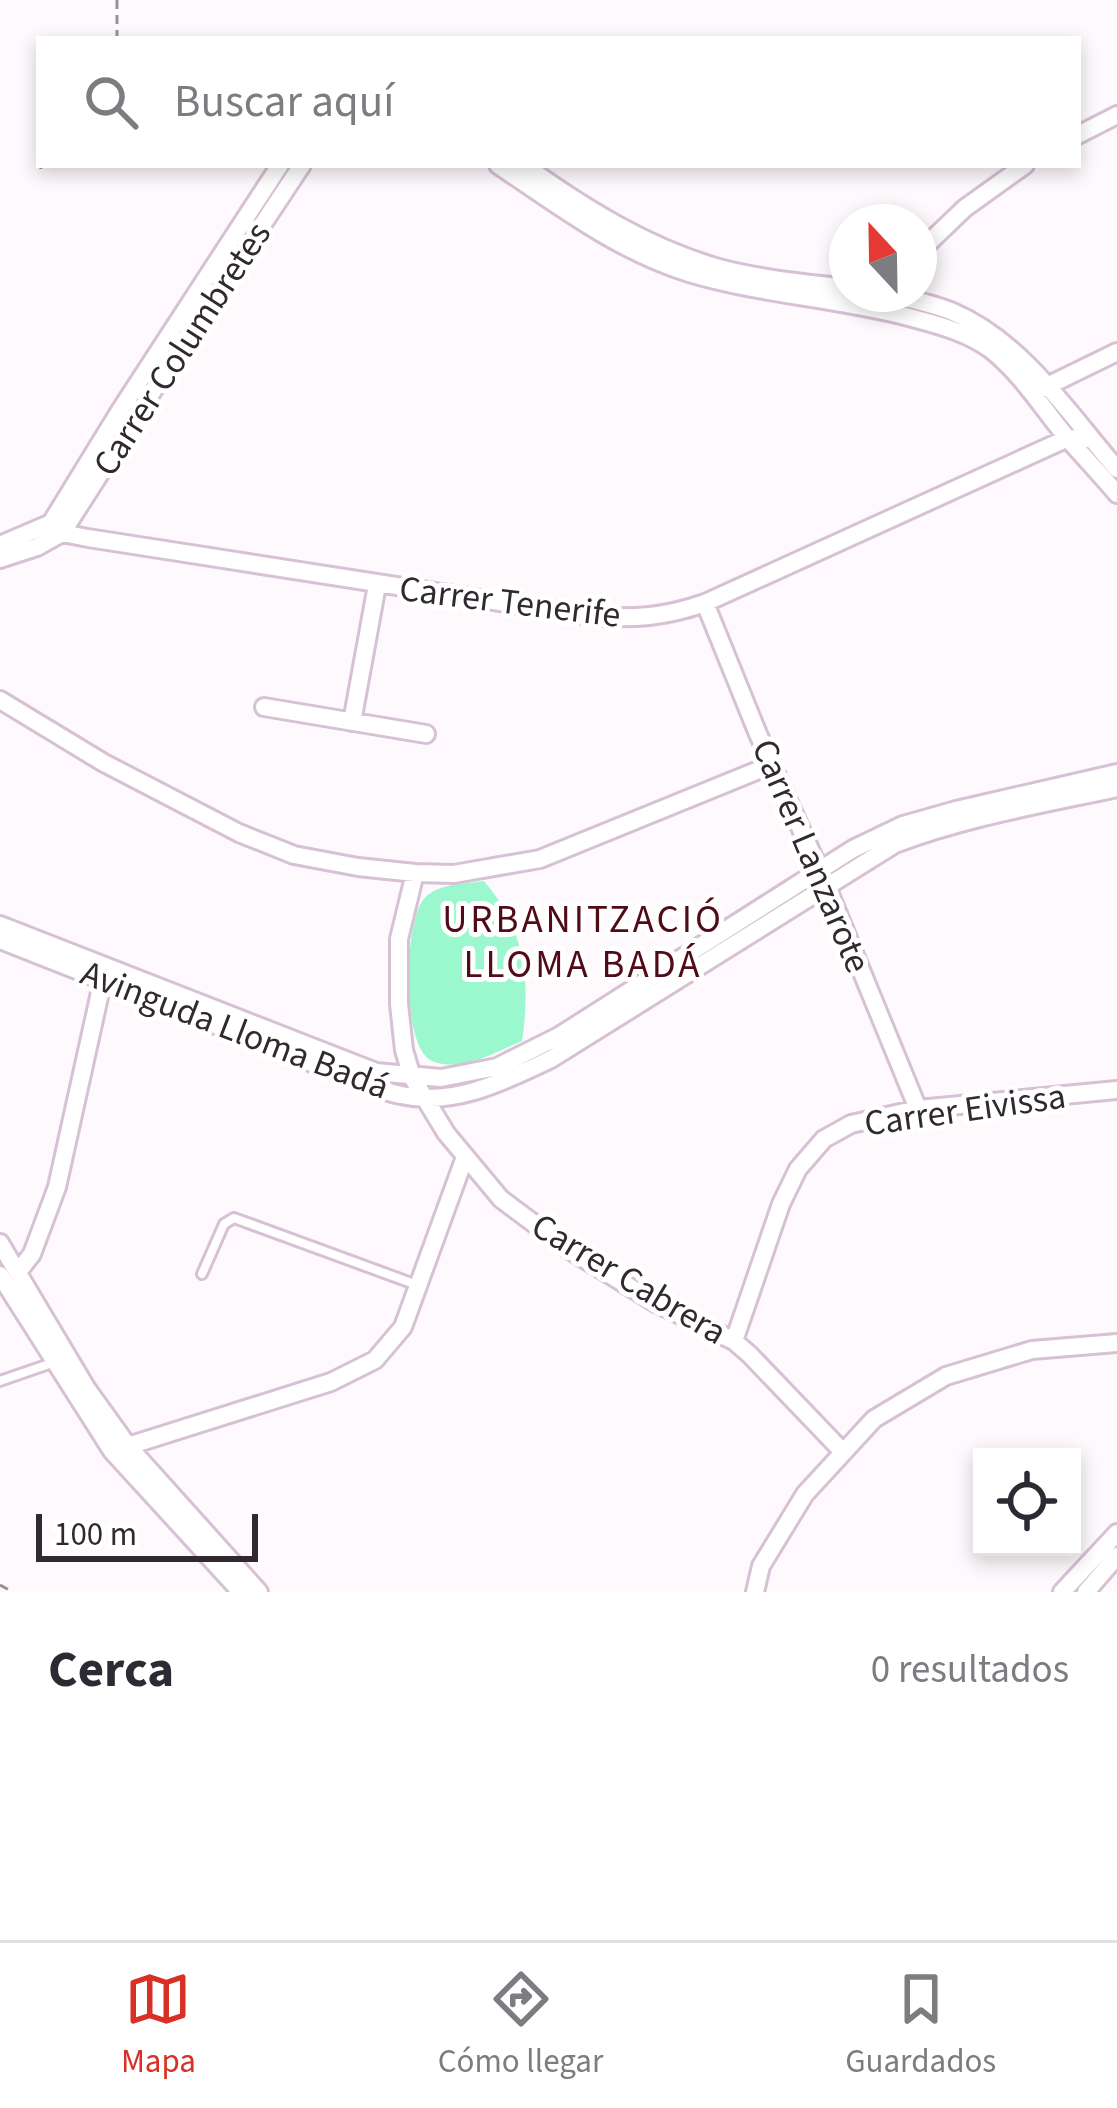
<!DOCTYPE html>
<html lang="es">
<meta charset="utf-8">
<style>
:root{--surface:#fff;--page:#f7f7f7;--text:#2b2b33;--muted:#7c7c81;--line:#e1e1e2;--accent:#d93025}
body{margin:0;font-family:"Source Sans 3",sans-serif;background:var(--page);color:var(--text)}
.controls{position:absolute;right:36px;bottom:36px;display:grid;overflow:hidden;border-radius:0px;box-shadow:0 6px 18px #0003}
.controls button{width:108px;height:108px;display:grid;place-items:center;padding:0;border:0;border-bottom:3px solid var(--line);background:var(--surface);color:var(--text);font:60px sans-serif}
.compass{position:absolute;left:829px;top:204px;width:108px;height:108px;border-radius:50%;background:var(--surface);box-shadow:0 6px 18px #0003;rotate:338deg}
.scale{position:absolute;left:36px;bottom:30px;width:222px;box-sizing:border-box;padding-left:12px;border:6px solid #312930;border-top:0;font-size:33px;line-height:42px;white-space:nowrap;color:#312930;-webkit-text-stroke:9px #fff;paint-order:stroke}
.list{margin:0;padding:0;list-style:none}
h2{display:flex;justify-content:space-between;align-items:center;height:156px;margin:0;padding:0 48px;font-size:51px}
h2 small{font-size:39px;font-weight:400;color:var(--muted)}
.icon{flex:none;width:66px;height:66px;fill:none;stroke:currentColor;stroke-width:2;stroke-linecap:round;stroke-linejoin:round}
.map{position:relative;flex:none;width:1117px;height:1592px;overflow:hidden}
.search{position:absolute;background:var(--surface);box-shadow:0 6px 18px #0003;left:36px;right:36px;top:36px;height:132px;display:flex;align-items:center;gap:30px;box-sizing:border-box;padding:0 42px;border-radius:0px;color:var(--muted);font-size:45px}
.sheet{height:348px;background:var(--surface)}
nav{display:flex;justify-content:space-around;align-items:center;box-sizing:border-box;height:168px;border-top:3px solid var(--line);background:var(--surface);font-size:33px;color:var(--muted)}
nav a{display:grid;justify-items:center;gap:6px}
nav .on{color:var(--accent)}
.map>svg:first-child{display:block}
.green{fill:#9bf8ce}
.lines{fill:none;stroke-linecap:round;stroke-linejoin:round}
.lane-casing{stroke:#d7c1d4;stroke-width:14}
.street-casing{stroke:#d7c1d4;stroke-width:22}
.path{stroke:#979196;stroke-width:3;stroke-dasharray:9 6;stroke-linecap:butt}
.lane{stroke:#fff;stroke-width:8}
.street{stroke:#fff;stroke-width:16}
.labels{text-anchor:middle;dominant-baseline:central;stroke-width:10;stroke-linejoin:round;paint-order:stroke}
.street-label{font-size:36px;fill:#312930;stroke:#fff}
.neighbourhood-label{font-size:39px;letter-spacing:3px;fill:#510b18;stroke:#fff}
</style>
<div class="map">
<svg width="1117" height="1592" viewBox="0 0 1117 1592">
<rect width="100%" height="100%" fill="#fdf9fd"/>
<path class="green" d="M484,881C525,928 531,981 522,1041C496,1052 461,1073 432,1061C401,1047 404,925 423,900C436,883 465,884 484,881Z"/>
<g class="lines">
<g class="lane-casing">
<path id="lane" d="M202,1274L224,1224L234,1218L417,1285
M0,1381L52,1363"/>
</g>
<g class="street-casing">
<path id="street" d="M1078,135L1117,115
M498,165C559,206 618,251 689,273C759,294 834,298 905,316C934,324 965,331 990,349C1021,373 1043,409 1068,439C1084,457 1101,475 1117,494
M524,165C584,208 648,248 719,268C760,279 805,283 847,288
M919,252L965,208L1025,165
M889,294C910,300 933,303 953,312C1023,342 1069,414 1117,469
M1037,391L1117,352
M51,523L62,533L88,538L589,616C632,619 662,618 705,603L1068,438L1091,439
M51,523L121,409L280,165
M0,545L51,523
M0,559L37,547L62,533L179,350L302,165
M705,603L758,734L827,887L918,1109
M0,700L104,763L239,833L294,855L358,867L415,873L454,874L540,859L771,765
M264,707L426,734
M352,722L377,585
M415,873L399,939V1004L404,1050L412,1077L446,1133L501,1199L568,1249L654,1302L734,1341L750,1355L843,1452
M0,925L376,1072L441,1078L497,1067L559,1036L853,849L903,825L956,810L1117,773
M0,940L363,1083C375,1087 388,1093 401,1095C454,1107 505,1081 551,1059L895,844C966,817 1043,804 1117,788
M0,1243L87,1389L128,1446L259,1592
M18,1272L32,1254L57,1187L103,979
M0,1275L112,1451L241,1592
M734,1341L781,1204L798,1169L824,1139L851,1124L918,1109L1117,1090
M128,1446L331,1382L375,1360L403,1327L465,1157
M755,1592L761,1566L805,1494L874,1419L946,1376L1032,1350L1117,1343
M1062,1592L1117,1533
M1086,1592L1117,1556"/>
</g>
<path class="path" d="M117,0V39
M40,165L41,169
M0,1585L13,1592"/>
<use href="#lane" class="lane"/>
<use href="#street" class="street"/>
</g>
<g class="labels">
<g class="street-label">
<text transform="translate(182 349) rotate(-57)">Carrer Columbretes</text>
<text transform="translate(510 602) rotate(7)">Carrer Tenerife</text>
<text transform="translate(811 856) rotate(67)">Carrer Lanzarote</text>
<text transform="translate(235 1030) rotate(21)">Avinguda Lloma Badá</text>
<text transform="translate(965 1110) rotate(-8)">Carrer Eivissa</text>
<text transform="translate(629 1279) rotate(31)">Carrer Cabrera</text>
</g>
<g class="neighbourhood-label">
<text x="583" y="920">URBANITZACIÓ<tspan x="583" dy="45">LLOMA BADÁ</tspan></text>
</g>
</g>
</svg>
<div class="controls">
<button><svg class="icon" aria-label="locate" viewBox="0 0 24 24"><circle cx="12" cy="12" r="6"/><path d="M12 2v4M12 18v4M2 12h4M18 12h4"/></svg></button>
</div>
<svg class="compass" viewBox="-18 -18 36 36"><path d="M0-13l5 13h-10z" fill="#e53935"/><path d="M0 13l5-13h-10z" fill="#7c7c81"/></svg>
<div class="scale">100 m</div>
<div class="search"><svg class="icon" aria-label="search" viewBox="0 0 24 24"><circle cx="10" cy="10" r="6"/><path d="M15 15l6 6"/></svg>Buscar aquí</div>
</div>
<section class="sheet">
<h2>Cerca<small>0 resultados</small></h2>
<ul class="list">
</ul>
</section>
<nav>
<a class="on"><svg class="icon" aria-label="map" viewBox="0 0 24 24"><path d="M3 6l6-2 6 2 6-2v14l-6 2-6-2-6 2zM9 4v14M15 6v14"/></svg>Mapa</a>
<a><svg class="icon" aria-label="directions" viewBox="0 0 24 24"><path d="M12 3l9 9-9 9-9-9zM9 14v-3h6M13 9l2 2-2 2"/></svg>Cómo llegar</a>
<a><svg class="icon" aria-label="saved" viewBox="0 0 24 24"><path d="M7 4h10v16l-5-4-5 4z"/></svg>Guardados</a>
</nav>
